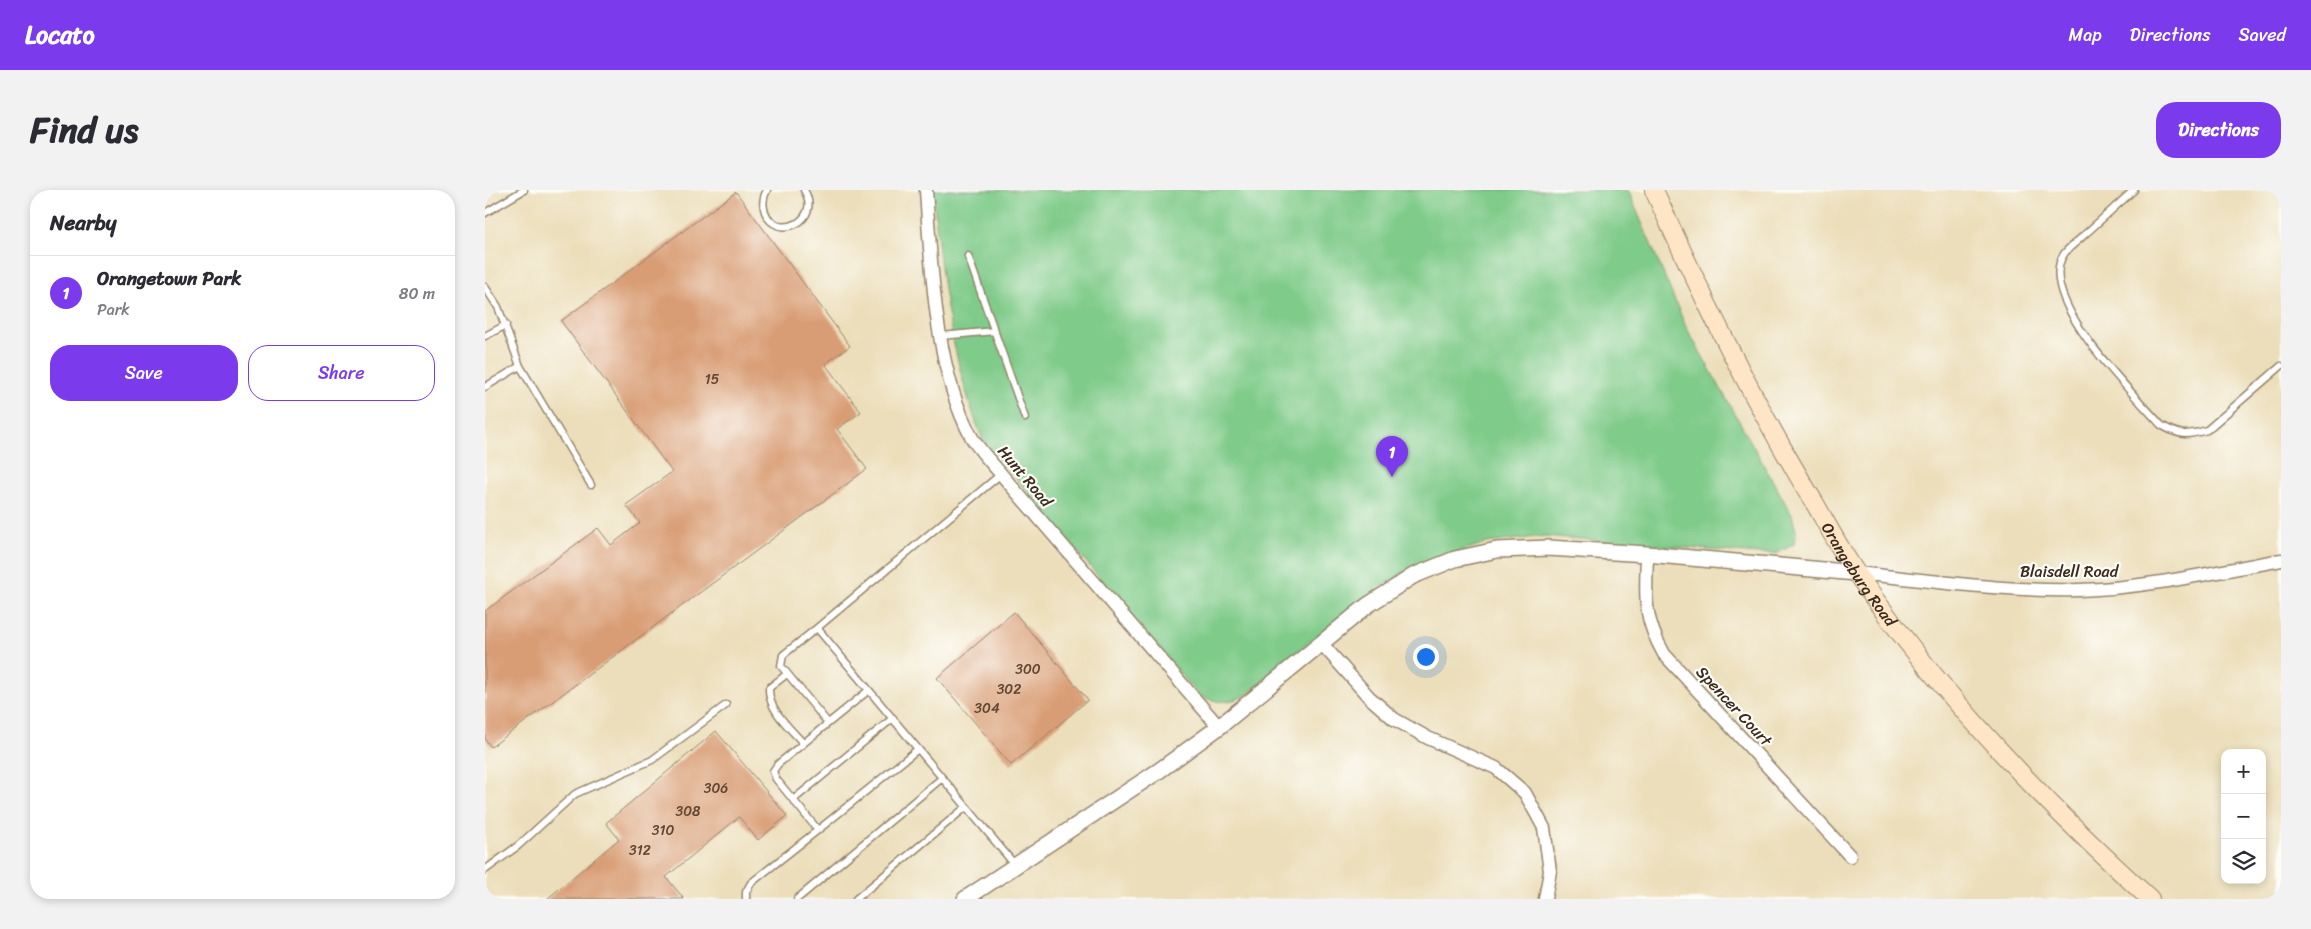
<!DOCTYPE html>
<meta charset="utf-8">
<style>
:root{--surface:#fff;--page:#f2f2f3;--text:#2b2b33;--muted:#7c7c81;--line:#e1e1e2;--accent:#7c3aed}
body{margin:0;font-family:Sriracha,sans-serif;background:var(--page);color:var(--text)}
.controls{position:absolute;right:15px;bottom:15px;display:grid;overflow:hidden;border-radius:10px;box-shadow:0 2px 8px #0003}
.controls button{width:45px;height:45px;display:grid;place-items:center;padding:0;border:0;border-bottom:1px solid var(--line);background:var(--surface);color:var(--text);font:25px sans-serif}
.you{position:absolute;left:940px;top:466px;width:18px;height:18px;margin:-12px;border:4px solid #fff;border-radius:50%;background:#1a73e8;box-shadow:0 0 0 8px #1a73e833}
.badge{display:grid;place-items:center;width:32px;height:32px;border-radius:50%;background:var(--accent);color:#fff;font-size:16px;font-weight:700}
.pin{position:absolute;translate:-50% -41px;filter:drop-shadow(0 1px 2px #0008)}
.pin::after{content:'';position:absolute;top:26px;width:18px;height:15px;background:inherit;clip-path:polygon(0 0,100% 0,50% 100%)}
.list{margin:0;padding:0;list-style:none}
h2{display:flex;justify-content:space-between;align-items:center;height:65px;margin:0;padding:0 20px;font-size:21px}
h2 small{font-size:16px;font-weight:400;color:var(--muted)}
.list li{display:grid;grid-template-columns:32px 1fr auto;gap:15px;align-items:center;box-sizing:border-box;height:75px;padding:0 20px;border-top:1px solid var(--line)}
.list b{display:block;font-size:19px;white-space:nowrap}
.list p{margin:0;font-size:16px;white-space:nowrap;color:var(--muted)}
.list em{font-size:16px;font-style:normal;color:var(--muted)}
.actions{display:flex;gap:10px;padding:15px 20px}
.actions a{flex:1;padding:11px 0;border:1px solid var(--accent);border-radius:20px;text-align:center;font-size:18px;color:var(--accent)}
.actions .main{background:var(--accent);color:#fff}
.icon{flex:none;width:28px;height:28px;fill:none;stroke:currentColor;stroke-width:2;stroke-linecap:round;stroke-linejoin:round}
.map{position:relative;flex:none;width:1796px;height:709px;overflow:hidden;border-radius:20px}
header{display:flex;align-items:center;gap:30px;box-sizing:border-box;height:70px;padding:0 25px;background:var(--accent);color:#fff}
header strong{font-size:24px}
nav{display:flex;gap:28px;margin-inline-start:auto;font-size:18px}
.intro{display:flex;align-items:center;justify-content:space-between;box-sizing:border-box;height:120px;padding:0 30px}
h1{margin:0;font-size:35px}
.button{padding:12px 22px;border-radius:20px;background:var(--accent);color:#fff;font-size:18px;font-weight:700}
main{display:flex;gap:30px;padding:0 30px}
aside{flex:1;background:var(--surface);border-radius:20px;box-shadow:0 2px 8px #0003}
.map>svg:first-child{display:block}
.green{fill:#7fcb89;stroke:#5d7a54}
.building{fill:#d99d74}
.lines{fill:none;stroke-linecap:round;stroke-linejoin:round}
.service-casing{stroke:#94846c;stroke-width:9}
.minor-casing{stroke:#94846c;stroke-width:15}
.tertiary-casing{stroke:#94846c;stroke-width:18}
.secondary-casing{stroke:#94846c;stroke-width:20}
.service{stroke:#fff;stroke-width:6}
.minor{stroke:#fff;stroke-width:12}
.tertiary{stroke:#fff;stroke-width:15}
.secondary{stroke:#fde5c5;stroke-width:18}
.labels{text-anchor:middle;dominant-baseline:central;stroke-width:4.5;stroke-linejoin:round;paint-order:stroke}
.number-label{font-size:14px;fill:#624734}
.street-label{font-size:16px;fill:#3b2a1e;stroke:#fdfcf7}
</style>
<header>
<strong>Locato</strong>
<nav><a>Map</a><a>Directions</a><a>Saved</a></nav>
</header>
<div class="intro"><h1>Find us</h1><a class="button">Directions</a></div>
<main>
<aside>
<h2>Nearby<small></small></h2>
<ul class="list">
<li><span class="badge">1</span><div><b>Orangetown Park</b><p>Park</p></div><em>80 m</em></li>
</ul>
<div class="actions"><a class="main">Save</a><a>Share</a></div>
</aside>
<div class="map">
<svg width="1796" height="709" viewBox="0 0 1796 709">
<rect width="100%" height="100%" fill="#fdfcf7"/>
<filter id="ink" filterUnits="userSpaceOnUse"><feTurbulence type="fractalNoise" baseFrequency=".02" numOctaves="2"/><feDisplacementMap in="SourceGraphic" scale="10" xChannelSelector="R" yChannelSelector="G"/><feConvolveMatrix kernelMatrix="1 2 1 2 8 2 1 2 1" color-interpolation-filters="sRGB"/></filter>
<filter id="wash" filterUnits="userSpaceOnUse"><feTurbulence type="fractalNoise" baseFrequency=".0096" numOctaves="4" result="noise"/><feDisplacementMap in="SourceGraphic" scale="20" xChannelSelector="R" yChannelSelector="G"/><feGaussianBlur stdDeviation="1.12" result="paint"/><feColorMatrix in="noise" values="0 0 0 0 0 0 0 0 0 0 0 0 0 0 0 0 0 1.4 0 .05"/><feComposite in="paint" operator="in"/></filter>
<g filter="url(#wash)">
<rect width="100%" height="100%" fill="#ecdeba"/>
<path class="green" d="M448,0H1143L1201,137L1307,325L1311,341L1309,354L1293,363L1274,364L1059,346L1001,353L931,375L878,408L761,505C741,514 735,513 714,506L497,248C466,169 455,84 448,0Z"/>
<g id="blocks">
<path class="building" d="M251,2L365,156L340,174L376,222L352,239L382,279L6,557L0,549V421L113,338L126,355L155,333L141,315L187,282L76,131Z
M529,422L603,510L526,575L452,488Z
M231,541L302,626L273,650L254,627L181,687L199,709H62L134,649L121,633Z"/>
</g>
</g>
<g filter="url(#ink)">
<use href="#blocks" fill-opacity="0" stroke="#94846c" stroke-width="1"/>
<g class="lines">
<g class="service-casing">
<path id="service" d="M282,0C278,7 277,14 280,22C291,52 338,31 319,0
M1649,0C1632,15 1615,31 1598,46C1592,52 1583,58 1579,64C1549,108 1649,204 1676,235C1695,246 1701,246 1722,240L1796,176
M0,23L39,0
M483,66L540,228
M0,97L13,117L35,176L0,197
M0,146L21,135
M456,146L510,141
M35,176L106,295
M516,284L332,438L530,675
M332,438L298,465L296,476L343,533
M302,484L284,498C283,520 305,538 318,553
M308,610L408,528
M333,640L433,559
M0,680L34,655L90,604L167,570L241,515
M261,709V702L266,693L333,640L291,589L288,581L293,574L384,500
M312,709L457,588
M371,709L481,617"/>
</g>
<g class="minor-casing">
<path id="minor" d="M441,0C446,75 450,181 487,248C495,261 506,272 516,284L734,537
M1162,364C1161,406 1157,425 1179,464L1365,666
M1371,383C1444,390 1521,402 1594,400C1662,398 1729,382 1796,370
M837,454L884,507L909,529L943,548L1011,578L1040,603L1059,638L1065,681L1060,709"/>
</g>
<g class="tertiary-casing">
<path id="tertiary" d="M480,709L675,580L734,537L883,415L928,386L970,369L1012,360L1063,358L1162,364L1371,383"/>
</g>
<g class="secondary-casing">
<g id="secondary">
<path id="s1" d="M1169,0C1217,107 1268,212 1329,312C1343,336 1356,361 1372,384C1455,504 1557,611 1665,709"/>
</g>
</g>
<use href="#service" class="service"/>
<use href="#minor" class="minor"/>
<use href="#tertiary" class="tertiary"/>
<use href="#secondary" class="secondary"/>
</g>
</g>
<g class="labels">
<g class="number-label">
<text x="227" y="189">15</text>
<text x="543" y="479">300</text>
<text x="524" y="499">302</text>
<text x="502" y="518">304</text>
<text x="231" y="598">306</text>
<text x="203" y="621">308</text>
<text x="178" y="640">310</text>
<text x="155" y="660">312</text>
</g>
<g class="street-label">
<text transform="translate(540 286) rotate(50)">Hunt Road</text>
<text x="1584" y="381">Blaisdell Road</text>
<text stroke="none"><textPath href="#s1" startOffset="436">Orangeburg Road</textPath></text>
<text transform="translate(1249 516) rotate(47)">Spencer Court</text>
</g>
</g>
</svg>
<div class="controls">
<button>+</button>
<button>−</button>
<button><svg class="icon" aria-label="layers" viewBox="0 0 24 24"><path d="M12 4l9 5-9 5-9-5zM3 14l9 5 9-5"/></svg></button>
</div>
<div class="you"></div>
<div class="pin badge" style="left:907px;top:287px">1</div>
</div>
</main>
